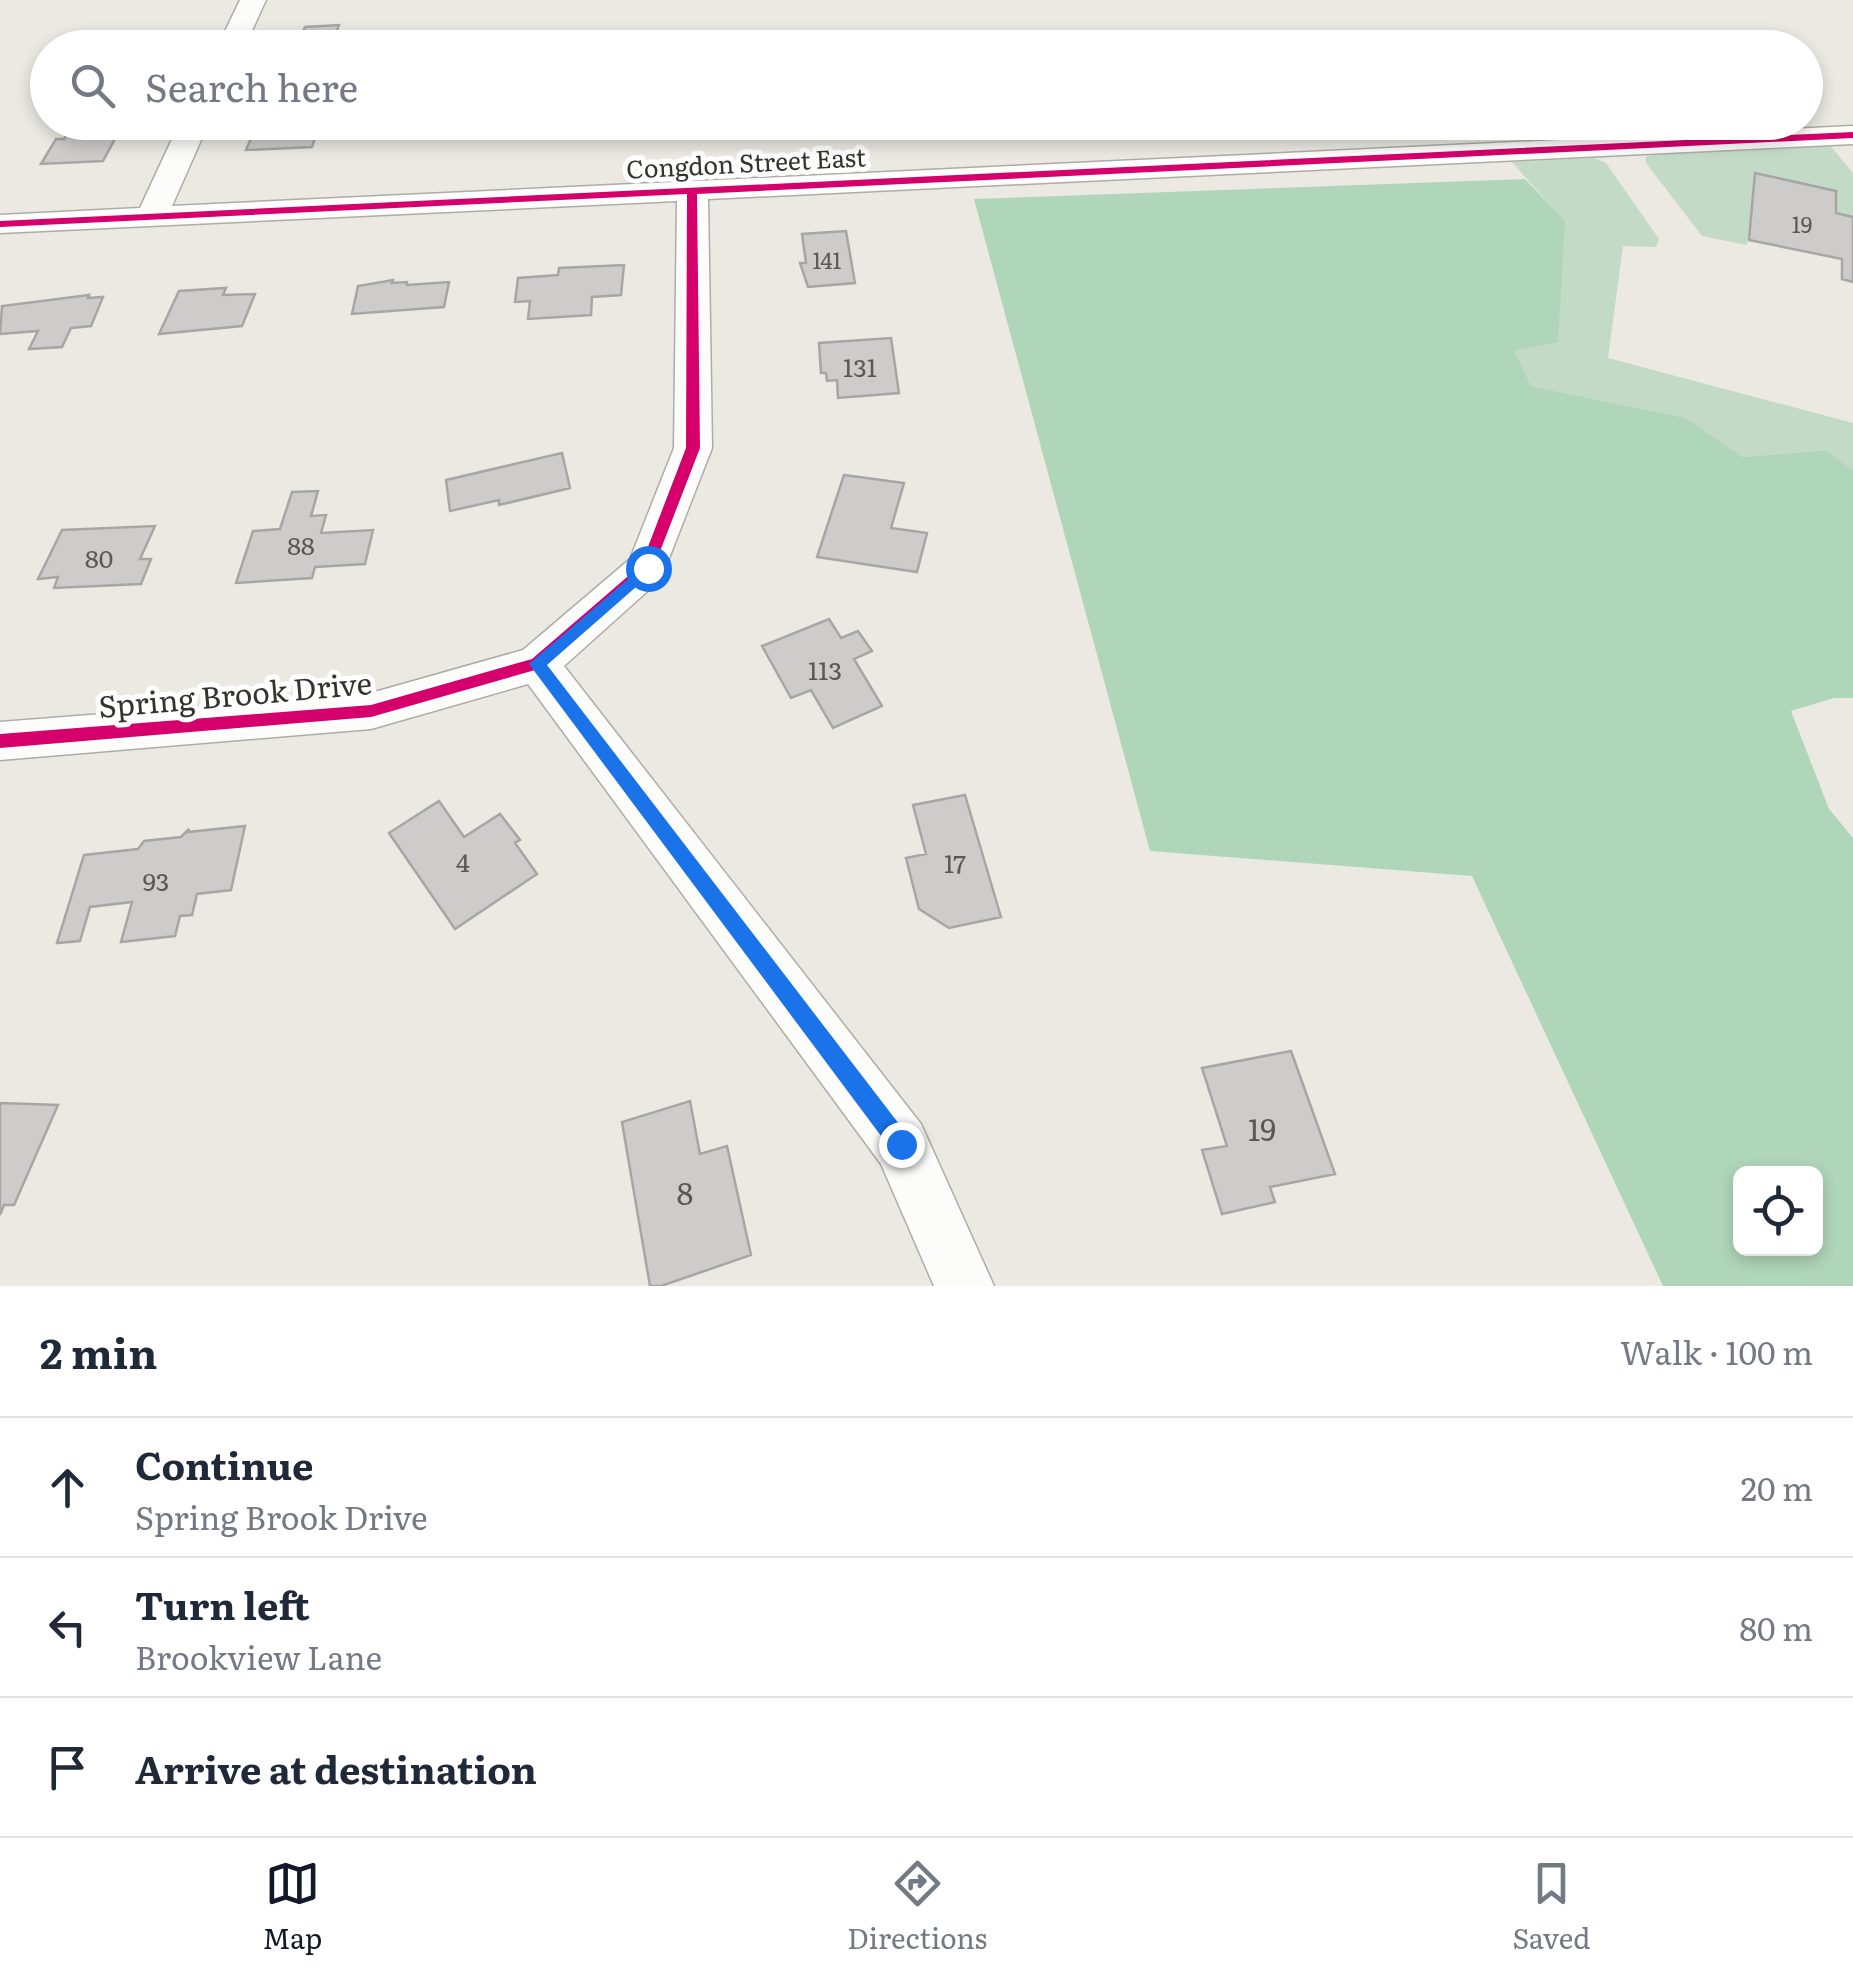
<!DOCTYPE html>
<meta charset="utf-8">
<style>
:root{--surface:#fff;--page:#f6f6f7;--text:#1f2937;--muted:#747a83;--line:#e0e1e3;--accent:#111827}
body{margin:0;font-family:Literata,serif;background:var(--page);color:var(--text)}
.controls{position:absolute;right:30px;bottom:30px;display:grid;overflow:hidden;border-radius:15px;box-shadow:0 5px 15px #0003}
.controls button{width:90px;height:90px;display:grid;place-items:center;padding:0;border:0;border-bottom:2px solid var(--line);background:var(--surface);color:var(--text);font:50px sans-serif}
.stop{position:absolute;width:30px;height:30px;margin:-22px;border:8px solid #1a73e8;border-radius:50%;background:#fff}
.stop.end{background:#1a73e8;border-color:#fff;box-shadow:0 2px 10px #0008}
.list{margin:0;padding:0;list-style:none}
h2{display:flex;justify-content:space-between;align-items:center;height:130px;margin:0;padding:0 40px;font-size:42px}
h2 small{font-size:32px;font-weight:400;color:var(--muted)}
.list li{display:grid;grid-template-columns:65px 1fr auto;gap:30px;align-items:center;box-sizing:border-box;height:140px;padding:0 40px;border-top:2px solid var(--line)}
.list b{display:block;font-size:38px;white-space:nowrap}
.list p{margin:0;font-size:32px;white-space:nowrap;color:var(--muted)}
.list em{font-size:32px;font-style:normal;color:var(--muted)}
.icon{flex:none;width:55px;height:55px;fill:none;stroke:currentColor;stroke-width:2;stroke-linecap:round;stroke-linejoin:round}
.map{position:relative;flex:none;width:1853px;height:1286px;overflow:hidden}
.search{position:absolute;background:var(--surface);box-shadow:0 5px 15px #0003;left:30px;right:30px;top:30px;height:110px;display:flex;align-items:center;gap:25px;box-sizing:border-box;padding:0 35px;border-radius:55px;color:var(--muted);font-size:38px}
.sheet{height:550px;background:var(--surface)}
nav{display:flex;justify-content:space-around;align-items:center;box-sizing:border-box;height:140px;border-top:2px solid var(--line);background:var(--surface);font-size:28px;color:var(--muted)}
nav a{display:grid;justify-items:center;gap:5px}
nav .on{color:var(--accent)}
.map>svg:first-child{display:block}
.green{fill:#c3dac6}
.forest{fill:#b0d6b9;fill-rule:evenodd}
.building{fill:#cecccb;stroke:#a7a6a5;stroke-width:2.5}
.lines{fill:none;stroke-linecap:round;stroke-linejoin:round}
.street-casing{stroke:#aeaca7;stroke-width:3}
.street{fill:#fcfcfb;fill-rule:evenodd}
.cycleway-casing{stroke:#fff;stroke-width:6}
.cycleway{fill:#d6006c;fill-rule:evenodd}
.route{fill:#1a73e8}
.labels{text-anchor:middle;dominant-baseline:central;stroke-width:10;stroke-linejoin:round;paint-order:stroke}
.far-number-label{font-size:22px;fill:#5b5955}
.far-street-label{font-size:25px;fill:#35332e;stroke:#fff}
.number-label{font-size:25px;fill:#5b5955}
.street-label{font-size:30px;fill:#35332e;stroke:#fff}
.near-number-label{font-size:30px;fill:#5b5955}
</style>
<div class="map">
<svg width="1853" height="1286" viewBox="0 0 1853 1286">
<rect width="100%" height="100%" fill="#ebe9e2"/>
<path class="green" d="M1829,144L1853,173V217L1836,213V191L1756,173L1747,245L1702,236L1646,163V157L1651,155Z
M1594,158L1606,163L1659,239L1656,247L1623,246L1608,358L1853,423V470L1826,450L1741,457L1686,418L1531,386L1513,351L1565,222L1512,162Z"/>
<path class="forest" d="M1525,179L1565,221L1558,342L1514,351L1531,386L1686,418L1742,457L1826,450L1853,470V698H1834L1791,711L1829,809L1853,838V1286H1663L1472,876L1150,851L974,199ZM1740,1174H1816V1248H1740Z"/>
<path class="building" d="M339,25L334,39H341L338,48H296L305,27Z
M162,32L153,48H112L120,33Z
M74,122H124L103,161L41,164L56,139H64Z
M258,122H331L328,132H317L312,147L246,150Z
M491,122H590L521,130L523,124Z
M1755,173L1836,191V213L1853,217V282L1842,279V259L1749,240Z
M846,231L855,283L808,287L800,263H806L802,234Z
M624,265L621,295L592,297L591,315L528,319L530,301L515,302L518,278L558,275L559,268Z
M393,280L392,283L407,282V285L449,282L444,307L352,314L358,286Z
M226,288L223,295L255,294L242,326L159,334L179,291Z
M89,295L88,298L103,297L91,326L71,328L62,347L29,349L38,331L0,334L2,306Z
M891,338L899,393L838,398L837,380L827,381L826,373H821L819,343Z
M562,453L570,488L499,505V500L450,511L446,480Z
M844,475L904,483L891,528L927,533L917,572L817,557Z
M318,491L311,516L326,515L321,533L373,530L365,564L315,567L312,578L236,583L253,531L280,529L292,492Z
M155,526L140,559H151L141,584L54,588L58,577L38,579L62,530Z
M829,619L841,638L858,631L872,651L854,659L882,706L833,728L811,690L791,698L762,646Z
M965,795L1001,917L949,928L919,909L906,858L926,854L913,805Z
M439,801L464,837L500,814L520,840L515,843L537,874L455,929L389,833Z
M245,826L231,890L197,894L192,915L180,916L175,936L121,942L132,902L90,907L80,941L57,943L84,855L138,849L144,841L181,837L189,829L188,832Z
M1291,1051L1335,1174L1270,1187L1275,1202L1222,1214L1202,1150L1227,1146L1202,1068Z
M690,1101L700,1154L727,1146L751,1255L661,1286H650L622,1122Z
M0,1103L58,1105L14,1205H4L0,1215Z"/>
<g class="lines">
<g class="street-casing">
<path id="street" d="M240,0H266L244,48H217Z
M180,122H209L172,206L1853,126V144L708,199L712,448L661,579L564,666L921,1124L994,1286H934L881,1164L528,684L371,729L0,760V722L371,693L523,650L630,559L674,448L677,201L0,233V215L140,208Z"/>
</g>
<use href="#street" class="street"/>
<g class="cycleway-casing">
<path id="cycleway" d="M1853,132V138L697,194L700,448L652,572L542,668L371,717L0,748V734L371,705L532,659L641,565L686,448L687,194L0,227V221Z"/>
</g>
<use href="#cycleway" class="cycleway"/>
</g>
<path class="route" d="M648,562L653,564V572L547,665L909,1137L912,1144L909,1152L901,1155L893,1152L529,664Z"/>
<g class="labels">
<g class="far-number-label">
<text x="1802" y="223">19</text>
<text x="827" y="259">141</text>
</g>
<g class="far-street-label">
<text transform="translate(746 162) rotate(-3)">Congdon Street East</text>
</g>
<g class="number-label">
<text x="860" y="366">131</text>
<text x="301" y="544">88</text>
<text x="99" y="557">80</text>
<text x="825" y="669">113</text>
<text x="463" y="861">4</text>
<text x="955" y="862">17</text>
<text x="156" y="880">93</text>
</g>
<g class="street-label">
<text transform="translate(235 693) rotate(-5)">Spring Brook Drive</text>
</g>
<g class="near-number-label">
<text x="1262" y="1128">19</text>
<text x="685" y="1192">8</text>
</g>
</g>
</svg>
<div class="controls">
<button><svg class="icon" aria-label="locate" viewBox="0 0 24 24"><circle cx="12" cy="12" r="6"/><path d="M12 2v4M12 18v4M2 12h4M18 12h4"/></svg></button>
</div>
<div class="stop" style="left:648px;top:568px"></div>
<div class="stop end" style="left:901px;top:1144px"></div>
<div class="search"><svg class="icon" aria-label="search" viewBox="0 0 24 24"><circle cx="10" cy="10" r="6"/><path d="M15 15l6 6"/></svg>Search here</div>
</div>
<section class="sheet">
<h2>2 min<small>Walk · 100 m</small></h2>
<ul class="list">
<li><svg class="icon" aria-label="ahead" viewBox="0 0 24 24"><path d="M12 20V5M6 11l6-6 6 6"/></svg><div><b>Continue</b><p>Spring Brook Drive</p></div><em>20 m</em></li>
<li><svg class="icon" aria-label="left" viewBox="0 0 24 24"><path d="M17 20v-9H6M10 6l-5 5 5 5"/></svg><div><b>Turn left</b><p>Brookview Lane</p></div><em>80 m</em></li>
<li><svg class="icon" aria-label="arrive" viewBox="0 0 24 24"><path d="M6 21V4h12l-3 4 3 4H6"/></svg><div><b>Arrive at destination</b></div></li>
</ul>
</section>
<nav>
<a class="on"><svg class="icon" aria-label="map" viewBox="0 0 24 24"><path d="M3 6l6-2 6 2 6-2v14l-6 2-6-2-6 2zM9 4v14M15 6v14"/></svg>Map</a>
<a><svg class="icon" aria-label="directions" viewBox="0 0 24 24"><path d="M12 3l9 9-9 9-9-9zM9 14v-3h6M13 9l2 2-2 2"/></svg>Directions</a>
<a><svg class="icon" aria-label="saved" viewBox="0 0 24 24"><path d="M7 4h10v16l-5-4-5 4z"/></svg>Saved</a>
</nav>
